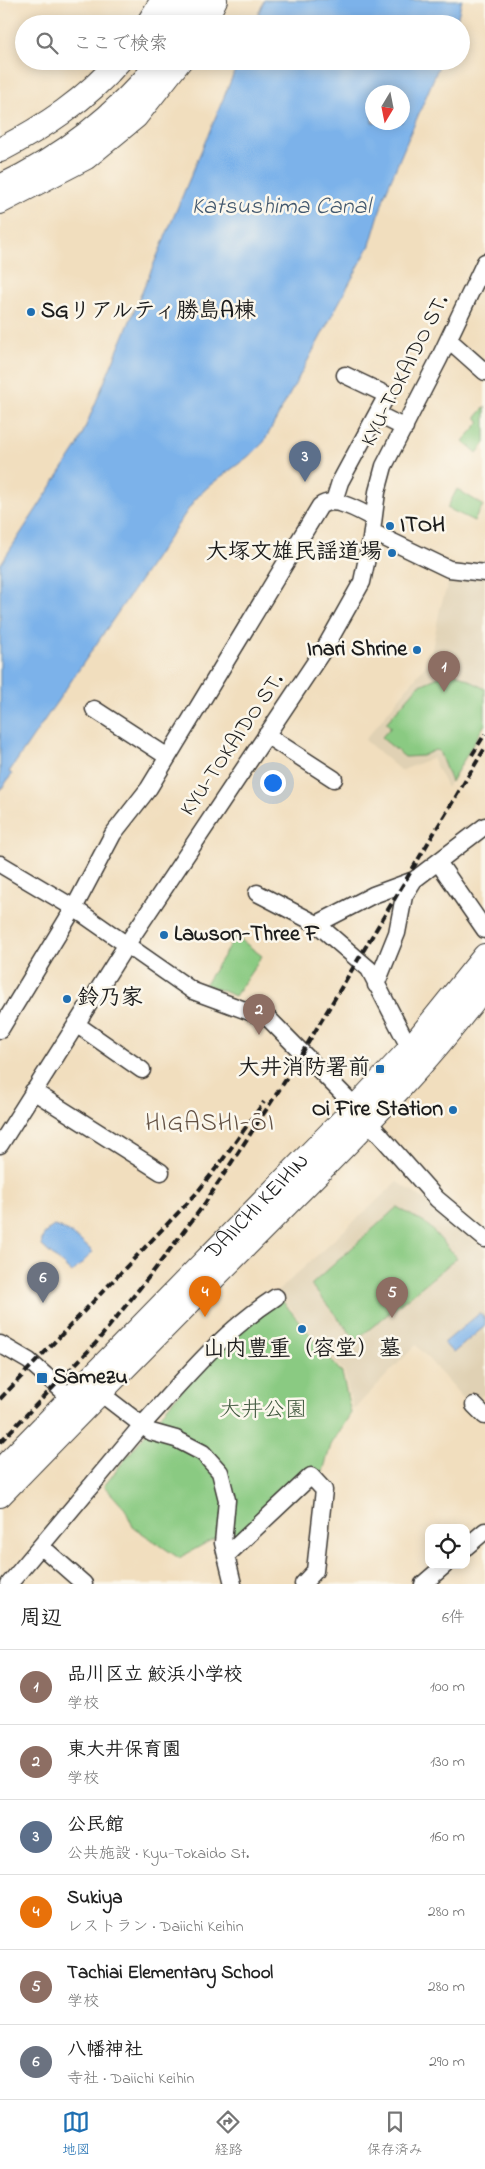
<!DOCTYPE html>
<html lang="ja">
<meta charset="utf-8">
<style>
:root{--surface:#fff;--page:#f6f6f6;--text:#222;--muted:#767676;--line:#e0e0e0;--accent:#1f6fb2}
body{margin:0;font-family:"Indie Flower","Klee One",sans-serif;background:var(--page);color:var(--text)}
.controls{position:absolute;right:15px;bottom:15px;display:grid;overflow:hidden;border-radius:10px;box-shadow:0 2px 12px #0003}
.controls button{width:45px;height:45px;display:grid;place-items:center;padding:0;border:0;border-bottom:1px solid var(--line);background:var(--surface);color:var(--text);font:25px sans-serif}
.compass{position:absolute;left:365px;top:85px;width:45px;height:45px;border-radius:50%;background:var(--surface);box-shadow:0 2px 12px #0003;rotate:190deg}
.you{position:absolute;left:272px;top:782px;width:18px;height:18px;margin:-12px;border:4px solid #fff;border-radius:50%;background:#1a73e8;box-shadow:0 0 0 8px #1a73e833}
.badge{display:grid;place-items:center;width:32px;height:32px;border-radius:50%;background:var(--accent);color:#fff;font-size:16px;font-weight:700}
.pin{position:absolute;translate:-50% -41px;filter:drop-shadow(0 1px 2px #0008)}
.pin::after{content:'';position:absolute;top:26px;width:18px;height:15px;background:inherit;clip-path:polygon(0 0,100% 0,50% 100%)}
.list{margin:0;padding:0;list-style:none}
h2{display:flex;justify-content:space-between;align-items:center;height:65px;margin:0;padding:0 20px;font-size:21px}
h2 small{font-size:16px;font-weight:400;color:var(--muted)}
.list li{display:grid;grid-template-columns:32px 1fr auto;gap:15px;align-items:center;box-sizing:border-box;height:75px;padding:0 20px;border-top:1px solid var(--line)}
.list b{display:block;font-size:19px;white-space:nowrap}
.list p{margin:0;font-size:16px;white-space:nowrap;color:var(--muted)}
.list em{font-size:16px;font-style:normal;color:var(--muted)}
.icon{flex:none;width:28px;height:28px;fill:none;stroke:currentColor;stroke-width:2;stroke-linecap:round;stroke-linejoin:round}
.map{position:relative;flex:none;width:485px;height:1584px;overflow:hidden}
.search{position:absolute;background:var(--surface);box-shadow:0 2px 12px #0003;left:15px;right:15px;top:15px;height:55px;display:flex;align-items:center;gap:12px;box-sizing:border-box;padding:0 18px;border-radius:28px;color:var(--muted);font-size:19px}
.sheet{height:515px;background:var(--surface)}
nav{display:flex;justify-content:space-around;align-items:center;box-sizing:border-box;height:70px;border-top:1px solid var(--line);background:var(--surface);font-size:14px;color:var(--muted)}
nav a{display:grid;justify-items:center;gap:2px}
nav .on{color:var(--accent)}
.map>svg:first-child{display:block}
.built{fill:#e0d1b4}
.green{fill:#8aca82;stroke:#53734f}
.water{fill:#7bb2ea;stroke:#4c6783;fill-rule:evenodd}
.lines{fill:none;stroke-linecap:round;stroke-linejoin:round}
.minor-casing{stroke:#3c3934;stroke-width:19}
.major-casing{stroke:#3c3934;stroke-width:22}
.highway-casing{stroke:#3c3934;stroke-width:26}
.minor{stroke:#fff;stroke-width:16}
.major{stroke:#fff;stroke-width:20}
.highway{stroke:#fff;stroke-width:24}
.rail{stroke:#1c1c1c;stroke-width:4;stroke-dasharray:8 4;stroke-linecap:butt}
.poi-dot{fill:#1f6fb2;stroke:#fbf7ec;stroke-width:2}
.labels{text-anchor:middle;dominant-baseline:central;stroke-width:5;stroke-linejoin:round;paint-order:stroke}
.poi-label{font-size:22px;font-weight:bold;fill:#1c1c1c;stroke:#fbf7ec;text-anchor:start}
.street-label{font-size:22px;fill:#1c1c1c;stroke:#fbf7ec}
.park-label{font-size:22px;fill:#425940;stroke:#fbf7ec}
.water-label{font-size:24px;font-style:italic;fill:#42586e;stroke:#fbf7ec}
.quarter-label{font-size:25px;letter-spacing:1px;fill:#645244;stroke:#fbf7ec}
</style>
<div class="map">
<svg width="485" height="1584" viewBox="0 0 485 1584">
<rect width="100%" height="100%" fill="#fbf7ec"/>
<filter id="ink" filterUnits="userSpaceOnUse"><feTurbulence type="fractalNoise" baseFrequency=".02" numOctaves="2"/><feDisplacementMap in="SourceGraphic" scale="10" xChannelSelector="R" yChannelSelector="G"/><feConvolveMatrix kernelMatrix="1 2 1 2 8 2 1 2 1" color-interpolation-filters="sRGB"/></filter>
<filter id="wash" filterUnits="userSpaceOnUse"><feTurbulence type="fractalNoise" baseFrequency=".0096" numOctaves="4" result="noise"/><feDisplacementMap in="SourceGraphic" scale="20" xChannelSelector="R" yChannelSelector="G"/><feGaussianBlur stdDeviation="1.12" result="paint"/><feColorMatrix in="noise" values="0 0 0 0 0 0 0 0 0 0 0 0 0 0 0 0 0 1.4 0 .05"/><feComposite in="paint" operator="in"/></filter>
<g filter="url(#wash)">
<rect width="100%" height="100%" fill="#f1debe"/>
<path class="built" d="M456,573L485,577V724L447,788L432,758L401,771L365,740L430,660L440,608L449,581Z
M397,1182L430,1203L485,1250V1393L470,1406L416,1345L353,1410L344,1372L277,1292Z"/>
<path class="green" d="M485,407V443L477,453L463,441L480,422L476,417Z
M457,489L483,505L474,521L447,508Z
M450,672L456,673L485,689V724L451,782L439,751L435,750L422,756L405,757L383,739L382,737L391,727L386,723L418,686Z
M236,936L262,956L235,996L205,984Z
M397,1207L428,1225L457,1258L356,1340L311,1285Z
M280,1298L342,1373L351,1413L331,1445L321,1478L238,1540L215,1538L179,1558L133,1527L125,1509L104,1486L158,1418L219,1346Z"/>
<path class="water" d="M264,0H462L456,24H254Z
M239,61H441L385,194L370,245L264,442C243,465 214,477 194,501L9,772L12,774L0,791V565L77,447ZM402,92V122H372V92Z
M54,1226C69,1229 82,1242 93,1252L72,1273L42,1246C40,1237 47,1230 54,1226Z
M480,1313L485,1319V1326L453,1353L444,1343Z"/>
</g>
<g filter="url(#ink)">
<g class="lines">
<g class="minor-casing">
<path id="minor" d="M449,340L485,372
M377,414L405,428
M334,501L340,482L387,395L345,375
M372,532L449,569L485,573
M94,709L168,757
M266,735L334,779
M438,862L485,930
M0,864L74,908L193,991L269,1019L348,1099L437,1199L485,1239
M257,893L317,924L369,969L410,1049
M317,924L373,895L414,880
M376,985L397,933L404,896L414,880L485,826
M76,1024L142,1070
M0,1030L74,908L113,834L149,788L320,506C334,495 359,511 373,518
M33,1091L161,1172
M0,1145L127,944L326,646L362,582L371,539L377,492L384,466L439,359L485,262
M0,1344L29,1361L71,1398
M99,1392L151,1432L176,1439L203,1453L220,1472L227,1500L223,1543L233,1584
M474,1405L485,1416
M143,1424C185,1378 223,1331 276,1297
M42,1547L84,1584
M466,1547L485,1531
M226,1556L311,1476L324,1490L315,1571L303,1584
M9,1584L142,1425
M423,1584L445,1565"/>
</g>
<g class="major-casing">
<path id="major" d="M205,24L217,0
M0,204L87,159L137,118L182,61"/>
</g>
<g class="highway-casing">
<g id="highway">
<path d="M148,24L163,0"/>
<path d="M167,24L181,0"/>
<path d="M188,24L201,0"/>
<path d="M0,150C44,127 86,100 119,61"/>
<path d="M0,187C64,157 116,116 161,61"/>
<path id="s1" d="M0,1471L355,1108L410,1049L485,956"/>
<path d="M0,1495C89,1403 179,1312 270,1221C345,1145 422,1072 485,985"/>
</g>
</g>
<use href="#minor" class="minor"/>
<use href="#major" class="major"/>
<use href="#highway" class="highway"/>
<path class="rail" d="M472,755L485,734
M0,1399L195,1195L221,1162L264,1102
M0,1442L95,1344L152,1273L203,1206L287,1078L485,748"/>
</g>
</g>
<g class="poi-dot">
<circle cx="31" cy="312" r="5"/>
<circle cx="390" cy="526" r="5"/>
<circle cx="392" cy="553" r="5"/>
<circle cx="417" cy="650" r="5"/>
<circle cx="164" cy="935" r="5"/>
<circle cx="67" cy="999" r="5"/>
<rect x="375" y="1064" width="10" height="10" rx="2.5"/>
<circle cx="453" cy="1110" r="5"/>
<circle cx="302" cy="1329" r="5"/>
<rect x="36" y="1372" width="12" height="12" rx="2.5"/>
</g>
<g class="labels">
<g class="poi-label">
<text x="41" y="312">SGリアルティ勝島A棟</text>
<text x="400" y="526">ITOH</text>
<text x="382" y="553" text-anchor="end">大塚文雄民謡道場</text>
<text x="407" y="650" text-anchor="end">Inari Shrine</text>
<text x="174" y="935">Lawson-Three F</text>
<text x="77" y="999">鈴乃家</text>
<text x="370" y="1069" text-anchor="end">大井消防署前</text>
<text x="443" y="1110" text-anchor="end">Oi Fire Station</text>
<text x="302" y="1350" text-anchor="middle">山内豊重（容堂）墓</text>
<text x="53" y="1378">Samezu</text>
</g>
<g class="street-label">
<text transform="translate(406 371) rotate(-63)">KYU-TOKAIDO ST.</text>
<text transform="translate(233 745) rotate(-56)">KYU-TOKAIDO ST.</text>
<text stroke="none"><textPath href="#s1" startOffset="369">DAIICHI KEIHIN</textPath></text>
</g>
<g class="park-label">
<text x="263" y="1411">大井公園</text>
</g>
<g class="water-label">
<text x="281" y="207">Katsushima Canal</text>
</g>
<g class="quarter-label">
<text x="210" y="1124">HIGASHI-ŌI</text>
</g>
</g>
</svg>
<div class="controls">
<button><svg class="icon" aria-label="locate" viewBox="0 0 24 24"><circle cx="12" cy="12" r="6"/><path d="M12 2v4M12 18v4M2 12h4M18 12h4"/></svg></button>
</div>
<svg class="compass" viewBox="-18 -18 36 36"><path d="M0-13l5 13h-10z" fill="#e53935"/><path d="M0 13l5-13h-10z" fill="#767676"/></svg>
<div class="you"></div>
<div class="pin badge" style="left:444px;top:692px;background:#8d6e63">1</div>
<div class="pin badge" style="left:259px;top:1035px;background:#8d6e63">2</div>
<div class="pin badge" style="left:305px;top:482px;background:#5c6f8a">3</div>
<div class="pin badge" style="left:205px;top:1317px;background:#e8710a">4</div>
<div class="pin badge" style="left:392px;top:1318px;background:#8d6e63">5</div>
<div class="pin badge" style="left:43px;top:1303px;background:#6b7280">6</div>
<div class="search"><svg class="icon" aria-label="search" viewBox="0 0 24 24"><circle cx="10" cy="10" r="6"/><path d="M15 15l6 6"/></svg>ここで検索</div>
</div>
<section class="sheet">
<h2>周辺<small>6件</small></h2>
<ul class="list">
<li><span class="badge" style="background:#8d6e63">1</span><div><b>品川区立 鮫浜小学校</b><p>学校</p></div><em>100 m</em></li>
<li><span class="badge" style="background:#8d6e63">2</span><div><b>東大井保育園</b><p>学校</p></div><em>130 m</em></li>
<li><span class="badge" style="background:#5c6f8a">3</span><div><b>公民館</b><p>公共施設 · Kyu-Tokaido St.</p></div><em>160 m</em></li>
<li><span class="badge" style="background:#e8710a">4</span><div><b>Sukiya</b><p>レストラン · Daiichi Keihin</p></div><em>280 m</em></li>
<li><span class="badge" style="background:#8d6e63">5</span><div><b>Tachiai Elementary School</b><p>学校</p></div><em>280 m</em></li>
<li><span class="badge" style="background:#6b7280">6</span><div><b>八幡神社</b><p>寺社 · Daiichi Keihin</p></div><em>290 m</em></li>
</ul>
</section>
<nav>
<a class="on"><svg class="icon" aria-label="map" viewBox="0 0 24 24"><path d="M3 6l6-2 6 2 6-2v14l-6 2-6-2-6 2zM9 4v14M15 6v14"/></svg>地図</a>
<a><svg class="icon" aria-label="directions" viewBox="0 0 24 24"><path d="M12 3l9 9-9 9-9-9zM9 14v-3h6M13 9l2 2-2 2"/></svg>経路</a>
<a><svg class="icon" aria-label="saved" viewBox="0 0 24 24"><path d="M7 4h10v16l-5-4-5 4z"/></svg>保存済み</a>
</nav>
